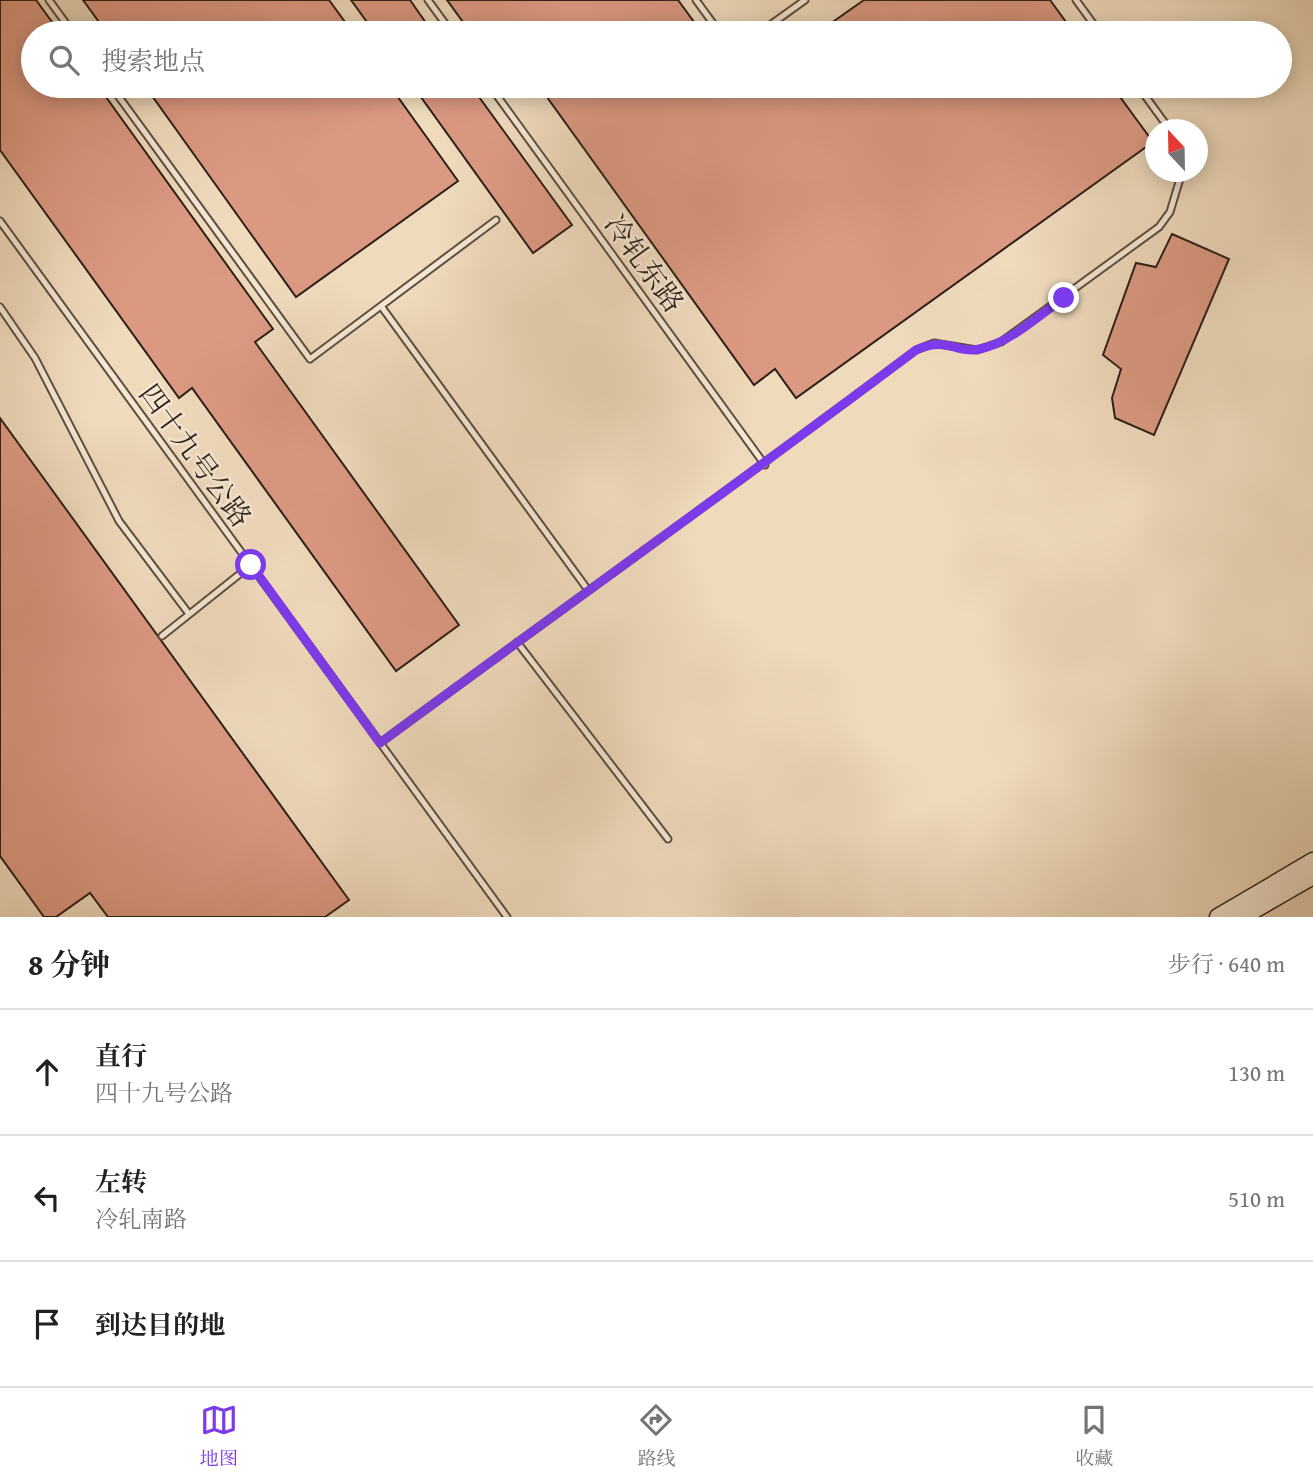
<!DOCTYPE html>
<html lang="zh">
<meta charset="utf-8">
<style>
:root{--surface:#fff;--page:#f6f6f6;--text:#202124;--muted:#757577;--line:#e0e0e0;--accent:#7c3aed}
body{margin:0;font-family:"Gentium Book Plus","Noto Serif SC",serif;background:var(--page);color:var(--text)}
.compass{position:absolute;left:1145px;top:119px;width:63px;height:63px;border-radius:50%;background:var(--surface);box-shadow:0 4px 18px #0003;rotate:338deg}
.stop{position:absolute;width:21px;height:21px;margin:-16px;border:5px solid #7c3aed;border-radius:50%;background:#fff}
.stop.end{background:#7c3aed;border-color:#fff;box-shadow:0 2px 7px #0008}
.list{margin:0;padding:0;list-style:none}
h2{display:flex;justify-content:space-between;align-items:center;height:91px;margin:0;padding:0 28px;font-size:30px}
h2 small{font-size:23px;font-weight:400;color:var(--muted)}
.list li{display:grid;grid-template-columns:46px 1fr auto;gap:21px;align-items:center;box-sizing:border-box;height:126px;padding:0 28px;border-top:2px solid var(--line)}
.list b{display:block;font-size:26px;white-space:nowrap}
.list p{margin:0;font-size:23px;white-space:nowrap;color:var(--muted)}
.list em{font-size:23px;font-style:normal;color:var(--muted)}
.icon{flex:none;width:38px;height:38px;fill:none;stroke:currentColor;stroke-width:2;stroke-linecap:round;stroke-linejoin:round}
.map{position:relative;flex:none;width:1313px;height:917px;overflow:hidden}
.search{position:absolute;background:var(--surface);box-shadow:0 4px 18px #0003;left:21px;right:21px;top:21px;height:77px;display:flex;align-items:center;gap:18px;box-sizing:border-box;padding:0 24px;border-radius:38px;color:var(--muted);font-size:26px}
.sheet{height:469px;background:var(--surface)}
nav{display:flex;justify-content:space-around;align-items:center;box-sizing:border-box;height:98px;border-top:2px solid var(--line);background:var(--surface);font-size:19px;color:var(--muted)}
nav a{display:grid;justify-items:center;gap:4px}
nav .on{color:var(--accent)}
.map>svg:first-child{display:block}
.building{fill:#dc9982;stroke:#2c1f17;stroke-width:2}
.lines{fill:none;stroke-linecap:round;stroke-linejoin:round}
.service-casing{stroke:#5d4e40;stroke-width:9}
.secondary-casing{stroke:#2c1f17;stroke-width:19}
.service{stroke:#f5e7d3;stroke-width:5}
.secondary{stroke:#f5e7d3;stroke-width:16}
.route{stroke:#7c3aed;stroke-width:9}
.labels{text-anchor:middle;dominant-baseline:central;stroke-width:5;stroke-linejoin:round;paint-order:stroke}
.street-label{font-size:28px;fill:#2c1f17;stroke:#f5e7d3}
</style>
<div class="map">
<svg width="1313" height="917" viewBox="0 0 1313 917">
<rect width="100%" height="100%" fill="#efdabc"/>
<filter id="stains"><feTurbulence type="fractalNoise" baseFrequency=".00286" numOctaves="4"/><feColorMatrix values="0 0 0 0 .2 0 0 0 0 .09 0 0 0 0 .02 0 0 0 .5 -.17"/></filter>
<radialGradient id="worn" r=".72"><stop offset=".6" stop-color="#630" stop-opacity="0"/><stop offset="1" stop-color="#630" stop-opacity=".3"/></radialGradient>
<path class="building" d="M0,0H36L60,33H33V86H98L273,329L255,342L459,625L396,671L192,388L179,398L0,150Z
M83,0H329L353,33H107Z
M351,0H410L433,33H375Z
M447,0H678L702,33H471Z
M864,0H1050L1074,33H817Z
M145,86H390L458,181L296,297Z
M413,86H471L572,225L533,253Z
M539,86H1112L1153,142L796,398L775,369L754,385Z
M1172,234L1229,259L1154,435L1115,418L1112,398L1121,369L1103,355L1136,263L1156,267Z
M0,418L349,900L325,917H108L90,893L56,917H44L0,856Z"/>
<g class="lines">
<g class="service-casing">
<path id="service" d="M49,0L73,33
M428,0L452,33
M696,0L720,33
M1076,0L1100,33
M759,33L805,0
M111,86L310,359L496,220
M490,86L765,465
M1138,86L1170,130
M0,221L507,917
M381,306L588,590
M0,307L35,358L119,521L189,614
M162,636L251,565
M517,642L668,839
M380,743C559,611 739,483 916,350L934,343L977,350L1001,342L1159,227L1170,212L1182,172"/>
</g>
<g class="secondary-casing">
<path id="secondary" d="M1218,917L1313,861
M1242,917L1313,876"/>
</g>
<use href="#service" class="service"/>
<use href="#secondary" class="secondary"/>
</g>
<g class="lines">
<path class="route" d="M251,565L380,743C559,611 739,483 916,350C948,336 955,354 980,349C1011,342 1038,316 1064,298"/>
</g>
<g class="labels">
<g class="street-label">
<text transform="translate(645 263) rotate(54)">冷轧东路</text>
<text transform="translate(196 455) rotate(54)">四十九号公路</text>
</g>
</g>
<rect width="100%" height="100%" filter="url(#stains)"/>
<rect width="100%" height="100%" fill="url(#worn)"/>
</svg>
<svg class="compass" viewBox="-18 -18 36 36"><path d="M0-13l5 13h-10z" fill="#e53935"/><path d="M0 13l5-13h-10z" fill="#757577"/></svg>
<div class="stop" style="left:251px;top:565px"></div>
<div class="stop end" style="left:1064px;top:298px"></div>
<div class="search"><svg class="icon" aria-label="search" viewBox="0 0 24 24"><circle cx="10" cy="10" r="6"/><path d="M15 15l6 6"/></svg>搜索地点</div>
</div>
<section class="sheet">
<h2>8 分钟<small>步行 · 640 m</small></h2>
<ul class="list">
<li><svg class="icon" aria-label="ahead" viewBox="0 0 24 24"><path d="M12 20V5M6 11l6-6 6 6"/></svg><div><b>直行</b><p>四十九号公路</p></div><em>130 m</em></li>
<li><svg class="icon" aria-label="left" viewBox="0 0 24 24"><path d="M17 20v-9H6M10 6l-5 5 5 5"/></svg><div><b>左转</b><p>冷轧南路</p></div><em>510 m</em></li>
<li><svg class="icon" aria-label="arrive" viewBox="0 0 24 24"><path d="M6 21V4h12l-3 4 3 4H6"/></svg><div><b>到达目的地</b></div></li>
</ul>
</section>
<nav>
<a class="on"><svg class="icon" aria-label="map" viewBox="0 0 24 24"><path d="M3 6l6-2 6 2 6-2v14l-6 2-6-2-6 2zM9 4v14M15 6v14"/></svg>地图</a>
<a><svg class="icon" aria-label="directions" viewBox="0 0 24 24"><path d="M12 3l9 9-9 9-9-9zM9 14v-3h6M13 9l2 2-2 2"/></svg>路线</a>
<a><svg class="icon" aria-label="saved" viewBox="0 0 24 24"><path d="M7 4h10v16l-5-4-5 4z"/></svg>收藏</a>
</nav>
